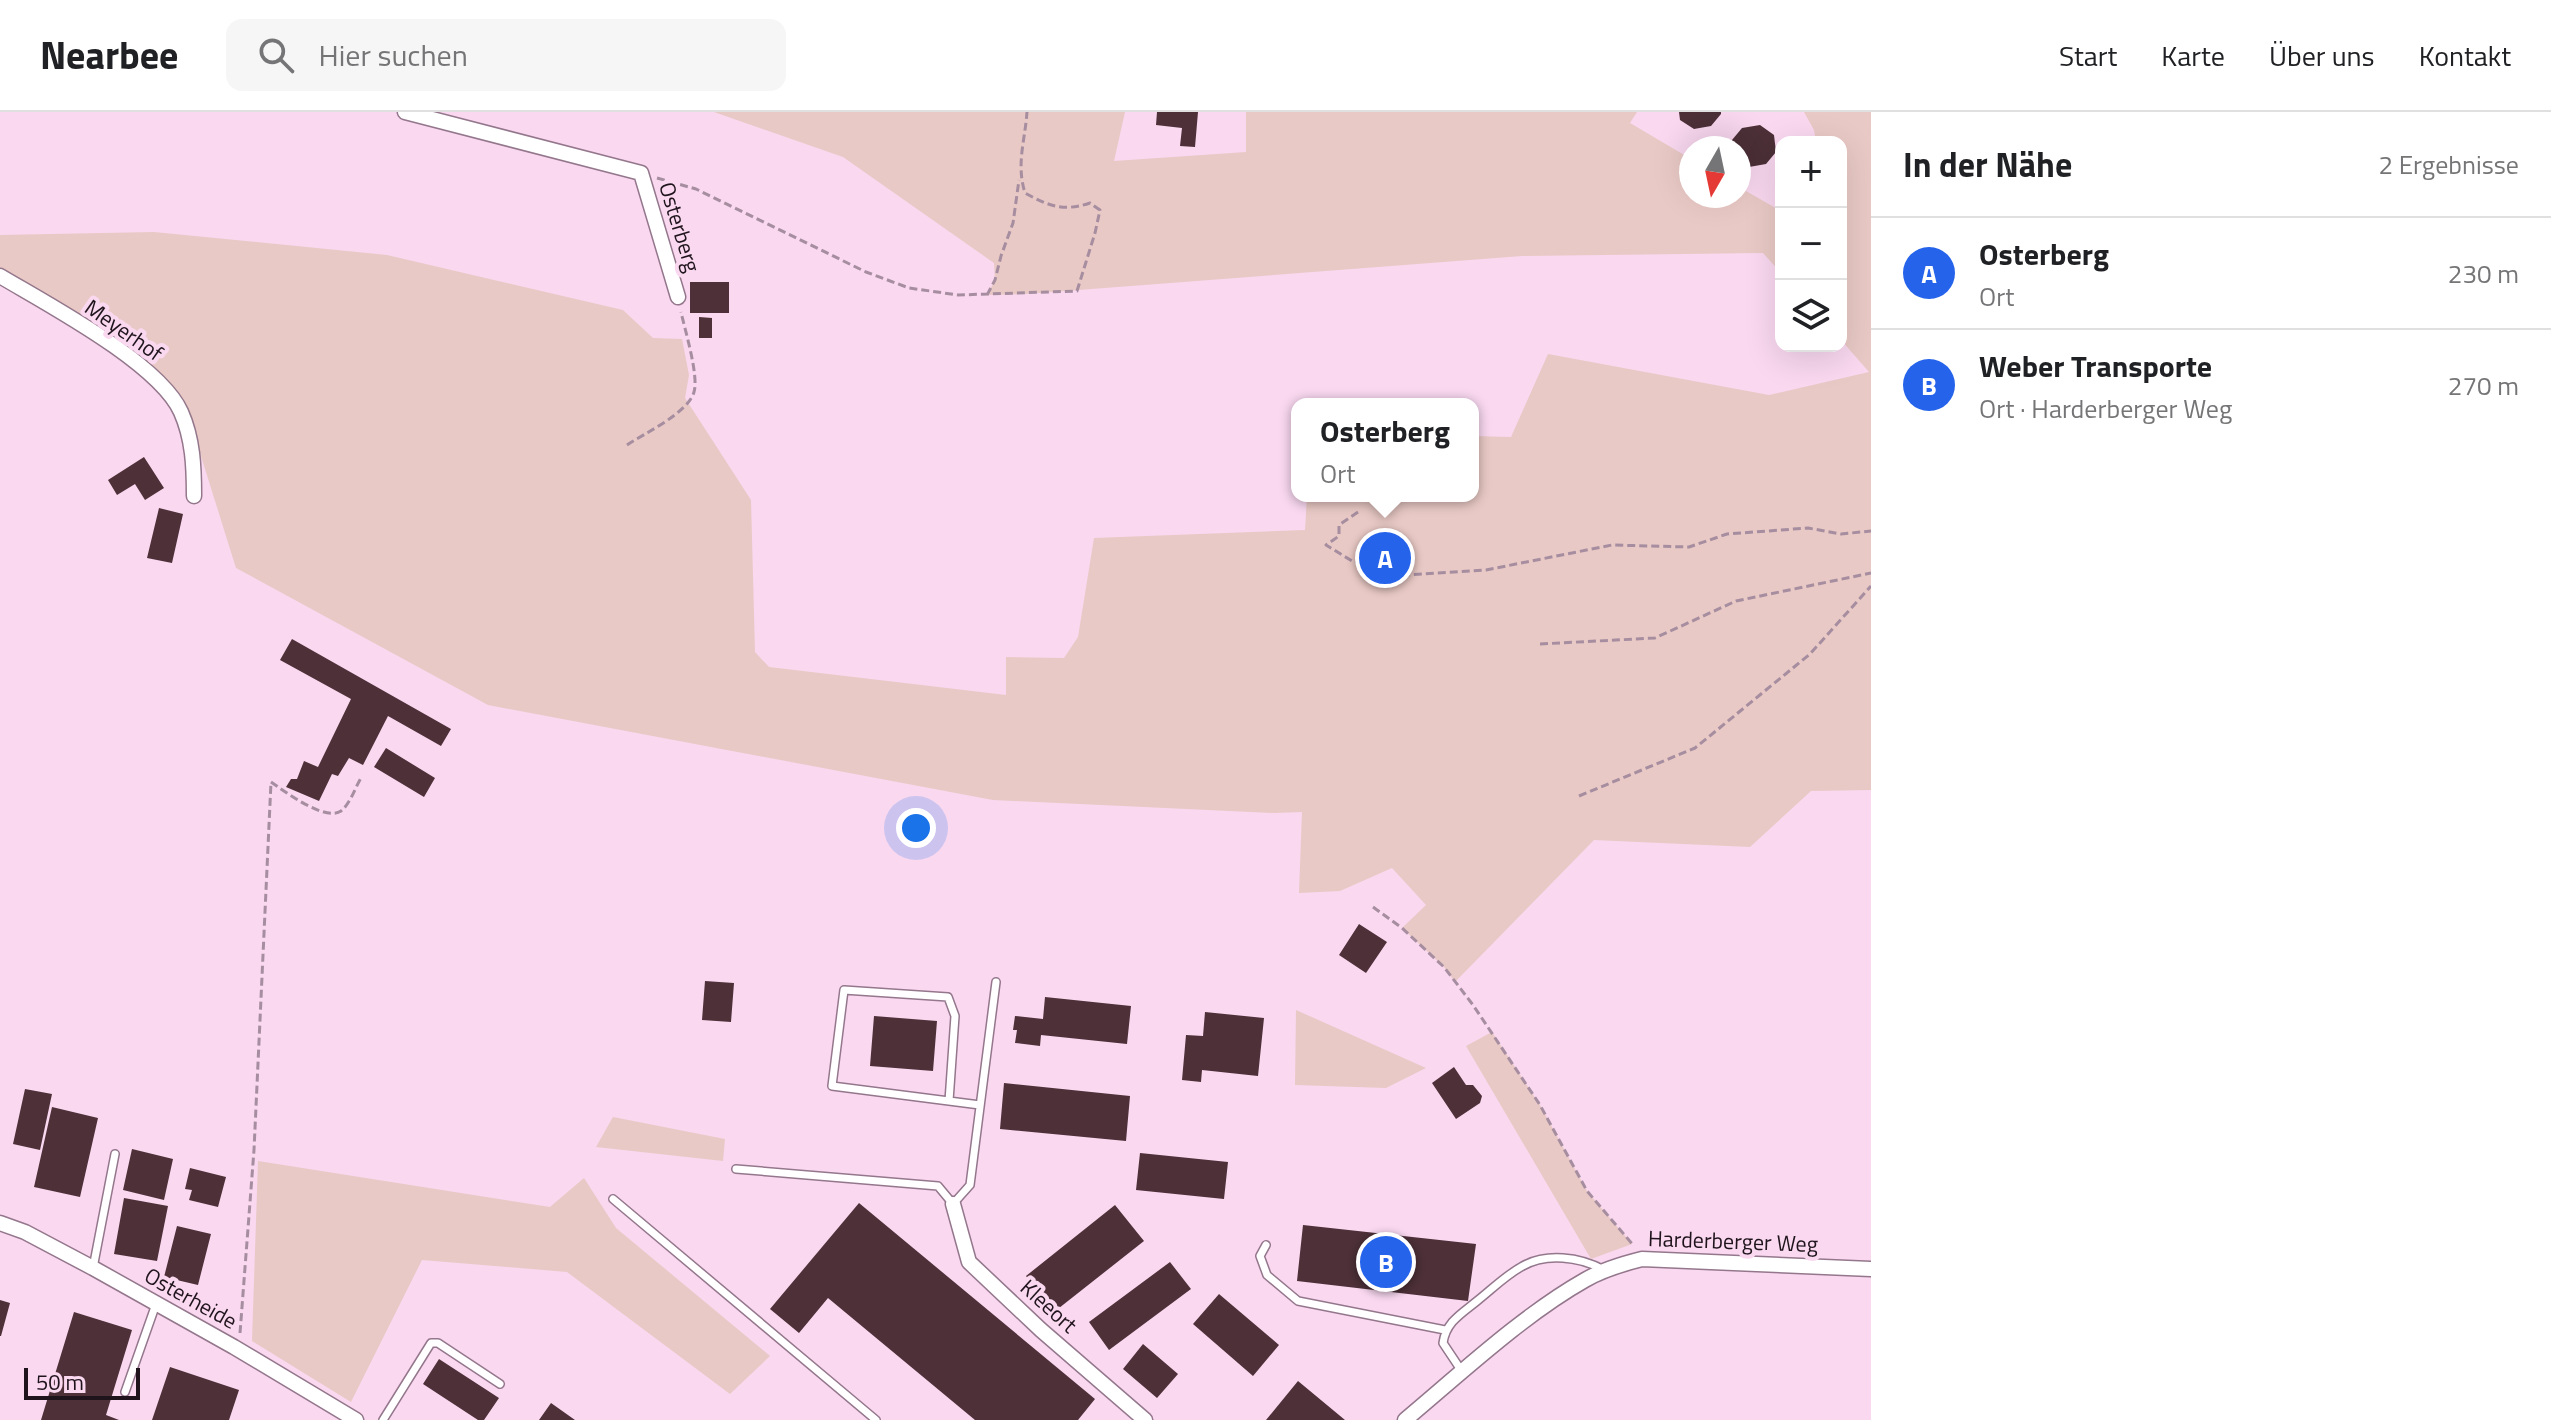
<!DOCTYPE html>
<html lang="de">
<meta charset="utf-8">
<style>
:root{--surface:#fff;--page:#f6f6f6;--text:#202124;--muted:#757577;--line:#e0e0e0;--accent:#2563eb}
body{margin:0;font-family:"Titillium Web",sans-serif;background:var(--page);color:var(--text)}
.controls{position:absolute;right:24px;top:24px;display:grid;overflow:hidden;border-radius:16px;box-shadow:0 8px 32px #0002}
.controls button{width:72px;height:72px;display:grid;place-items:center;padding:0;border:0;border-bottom:2px solid var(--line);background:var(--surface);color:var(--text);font:40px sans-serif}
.compass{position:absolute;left:1679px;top:24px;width:72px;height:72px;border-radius:50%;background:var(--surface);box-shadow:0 8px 32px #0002;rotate:189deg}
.scale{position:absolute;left:24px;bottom:20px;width:116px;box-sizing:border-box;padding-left:8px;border:4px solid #1f141c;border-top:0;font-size:22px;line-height:28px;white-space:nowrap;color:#1f141c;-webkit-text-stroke:6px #f9d8f0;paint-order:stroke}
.you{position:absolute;left:916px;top:716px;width:28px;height:28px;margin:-20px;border:6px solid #fff;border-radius:50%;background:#1a73e8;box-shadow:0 0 0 12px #1a73e833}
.badge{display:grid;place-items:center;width:52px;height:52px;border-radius:50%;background:var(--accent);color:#fff;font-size:26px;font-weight:700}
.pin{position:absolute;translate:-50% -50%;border:4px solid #fff;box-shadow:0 2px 8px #0006}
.popup{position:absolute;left:1291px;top:286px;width:188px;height:104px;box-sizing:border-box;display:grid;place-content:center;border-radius:16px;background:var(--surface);filter:drop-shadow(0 2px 6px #0005);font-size:26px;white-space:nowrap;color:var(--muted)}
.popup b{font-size:30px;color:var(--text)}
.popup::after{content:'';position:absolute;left:50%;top:100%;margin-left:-16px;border:16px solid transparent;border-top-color:var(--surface)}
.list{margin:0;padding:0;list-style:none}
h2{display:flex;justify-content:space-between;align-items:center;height:104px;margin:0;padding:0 32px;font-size:34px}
h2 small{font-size:26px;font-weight:400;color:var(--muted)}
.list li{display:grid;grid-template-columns:52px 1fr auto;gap:24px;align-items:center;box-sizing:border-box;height:112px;padding:0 32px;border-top:2px solid var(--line)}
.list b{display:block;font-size:30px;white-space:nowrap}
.list p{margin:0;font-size:26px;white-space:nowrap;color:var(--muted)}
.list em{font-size:26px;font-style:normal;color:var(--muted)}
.icon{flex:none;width:44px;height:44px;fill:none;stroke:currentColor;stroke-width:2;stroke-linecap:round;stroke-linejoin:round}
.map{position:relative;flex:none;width:1871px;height:1308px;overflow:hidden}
header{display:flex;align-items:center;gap:48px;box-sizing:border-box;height:112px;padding:0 40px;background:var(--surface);border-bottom:2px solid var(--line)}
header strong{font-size:38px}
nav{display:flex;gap:44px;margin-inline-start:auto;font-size:28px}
.search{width:560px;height:72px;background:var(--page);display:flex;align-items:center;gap:20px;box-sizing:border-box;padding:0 28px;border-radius:16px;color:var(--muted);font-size:30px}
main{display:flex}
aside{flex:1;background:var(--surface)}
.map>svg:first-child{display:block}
.green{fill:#e9c9c5}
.building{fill:#4d3038}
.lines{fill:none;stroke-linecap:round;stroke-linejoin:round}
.service-casing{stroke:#94778c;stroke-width:10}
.minor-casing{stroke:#94778c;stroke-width:17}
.path{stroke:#a68ea0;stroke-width:3;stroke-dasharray:8 4;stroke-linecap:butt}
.service{stroke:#fff;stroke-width:7}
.minor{stroke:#fff;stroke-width:14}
.labels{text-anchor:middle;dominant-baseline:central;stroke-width:8;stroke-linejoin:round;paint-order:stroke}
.street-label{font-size:22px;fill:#1f141c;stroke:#f9d8f0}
</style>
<header>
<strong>Nearbee</strong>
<div class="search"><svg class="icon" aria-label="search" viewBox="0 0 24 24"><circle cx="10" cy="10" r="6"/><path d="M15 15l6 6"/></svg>Hier suchen</div>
<nav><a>Start</a><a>Karte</a><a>Über uns</a><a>Kontakt</a></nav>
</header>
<main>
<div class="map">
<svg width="1871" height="1308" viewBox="0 0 1871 1308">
<rect width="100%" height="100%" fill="#f9d8f0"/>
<path class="green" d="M714,0H1125L1114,49L1246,40V0H1637L1630,11L1691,47V84H1739V75L1781,99V161L1763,141L1522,144L1026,182L987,183L995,168L994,151L843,45Z
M1804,0H1871V678L1811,679L1750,735L1594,728L1455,870L1444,855L1402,816L1426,793L1392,756L1340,779L1299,781L1302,700L1274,701L993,688L488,593L236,456L185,293L136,243L0,156V123L154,120L387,143L623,198L653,226L682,227L689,263L685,286L751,388L755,540L769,555L1006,583V545L1064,546L1078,525L1094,426L1305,418L1307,384H1473V324L1511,325L1548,242L1769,283L1869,260L1841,228V30H1816L1814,18Z
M1296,898L1426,956L1386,976L1295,973Z
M1492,920L1540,993L1587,1079L1632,1132L1591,1147L1466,934Z
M613,1005L725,1027L723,1049L596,1035Z
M258,1049L550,1095L584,1066L616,1116L770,1244L730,1282L567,1160L422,1148L351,1290L252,1229Z"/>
<path class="building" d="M1157,0H1198L1195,35L1180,34L1182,16L1156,13Z
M1679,0H1721V2L1711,14L1694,17L1680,8Z
M1760,13L1774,23L1776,40L1766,52L1749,55L1739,49V36H1733L1732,28L1742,16Z
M690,170H729V201H690Z
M699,205L712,206V226H699Z
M144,345L164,376L145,388L135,372L117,383L108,368Z
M159,396L183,402L172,451L147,446Z
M292,527L451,617L441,634L388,604L363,653L349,646L338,664L332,662L319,689L286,675L291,667H297L304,649L318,655L351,587L280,548Z
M386,636L435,666L424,685L374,655Z
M1359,812L1387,830L1366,861L1339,843Z
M705,869L734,871L731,910L702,908Z
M1045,885L1131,894L1127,932L1041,923L1040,934L1015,931L1017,918H1013L1015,904L1043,907Z
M1205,900L1264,906L1258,964L1202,958L1201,970L1182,968L1186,923L1203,924Z
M874,904L937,909L933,959L870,954Z
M1454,955L1466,973H1473L1482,984L1480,991L1456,1007L1432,971Z
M1004,971L1130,984L1126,1029L1000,1017Z
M25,977L52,982L40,1038L13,1032Z
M52,995L98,1006L80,1085L34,1075Z
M132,1037L173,1047L164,1088L123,1078Z
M1140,1041L1228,1050L1224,1087L1136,1078Z
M190,1056L226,1065L218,1095L189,1088L192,1078L185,1077Z
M124,1086L168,1094L157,1149L114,1142Z
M859,1091L1095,1287L1078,1308H975L828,1186L799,1221L770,1197Z
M1115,1093L1144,1129L1054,1200L1026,1164Z
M1303,1113L1476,1132L1468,1189L1297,1169Z
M177,1114L211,1122L198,1173L164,1165Z
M1170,1150L1191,1177L1109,1238L1089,1210Z
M1219,1182L1279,1233L1253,1264L1193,1212Z
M0,1188L10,1191L1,1224H0Z
M74,1200L132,1218L106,1303L119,1308H41Z
M1143,1232L1178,1262L1157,1286L1123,1257Z
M439,1247L499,1286L484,1308H478L423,1272Z
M170,1255L239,1278L229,1308H152Z
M1298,1269L1345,1308H1266Z
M551,1291L575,1308H539Z"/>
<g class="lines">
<g class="service-casing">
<path id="service" d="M949,989L955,904L948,885L844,878L832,974L980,993
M736,1057L938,1074L953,1092L970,1073L996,870
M613,1087L876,1308
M1266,1133L1260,1144L1267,1163L1298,1189L1445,1218
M93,1156L115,1042
M1461,1258L1443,1231C1446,1210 1461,1202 1477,1189C1491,1178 1505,1164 1521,1155C1546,1140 1580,1145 1604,1158
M125,1280L156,1192
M383,1308L431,1231H438L500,1272"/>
</g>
<g class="minor-casing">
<path id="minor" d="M405,0L641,61L678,185
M0,164C47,192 159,251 181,300C193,327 194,355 194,384
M953,1092L969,1150L1041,1218L1145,1308
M0,1111L25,1120L93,1156L234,1235L356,1308
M1405,1308C1460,1262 1523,1203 1585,1168C1602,1158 1622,1152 1642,1147L1871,1157"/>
</g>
<path class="path" d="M657,66L696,77L866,160L909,176L958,183L1077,179L1095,121L1100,98L1090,91C1063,100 1049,94 1025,81C1016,52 1025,29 1027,0
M987,183L995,168L1001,144L1013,111L1019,68
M627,333C645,321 688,301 694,280C699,264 685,218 681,200
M1358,400L1339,413V424L1326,433L1352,449L1406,463L1486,458L1612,433L1689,435L1727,422L1808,416L1841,422L1871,419
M1540,532L1655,526L1736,489L1871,461
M271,670C284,679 325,710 341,699C350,692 355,676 361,666
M1579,684L1695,636L1810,542L1871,474
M1373,795L1402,816L1444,855L1473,893L1540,993L1587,1079L1634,1134
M240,1221L254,1038L271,670"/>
<use href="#service" class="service"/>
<use href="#minor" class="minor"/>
</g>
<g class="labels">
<g class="street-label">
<text transform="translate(680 115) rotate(73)">Osterberg</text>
<text transform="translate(124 218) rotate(35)">Meyerhof</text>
<text transform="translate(1733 1129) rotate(2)">Harderberger Weg</text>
<text transform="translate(191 1186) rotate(29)">Osterheide</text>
<text transform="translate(1049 1194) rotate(42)">Kleeort</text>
</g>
</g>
</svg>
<div class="controls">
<button>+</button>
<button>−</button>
<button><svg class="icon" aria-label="layers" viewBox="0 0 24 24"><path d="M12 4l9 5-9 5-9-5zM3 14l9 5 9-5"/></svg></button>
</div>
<svg class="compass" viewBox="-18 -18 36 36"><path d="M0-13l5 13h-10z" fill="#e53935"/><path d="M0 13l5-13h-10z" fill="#757577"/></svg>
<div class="scale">50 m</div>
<div class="you"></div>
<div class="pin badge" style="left:1385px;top:446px">A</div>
<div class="popup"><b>Osterberg</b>Ort</div>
<div class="pin badge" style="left:1386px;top:1150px">B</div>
</div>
<aside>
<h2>In der Nähe<small>2 Ergebnisse</small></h2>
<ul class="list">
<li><span class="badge">A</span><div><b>Osterberg</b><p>Ort</p></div><em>230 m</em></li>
<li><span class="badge">B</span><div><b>Weber Transporte</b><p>Ort · Harderberger Weg</p></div><em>270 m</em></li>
</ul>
</aside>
</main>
